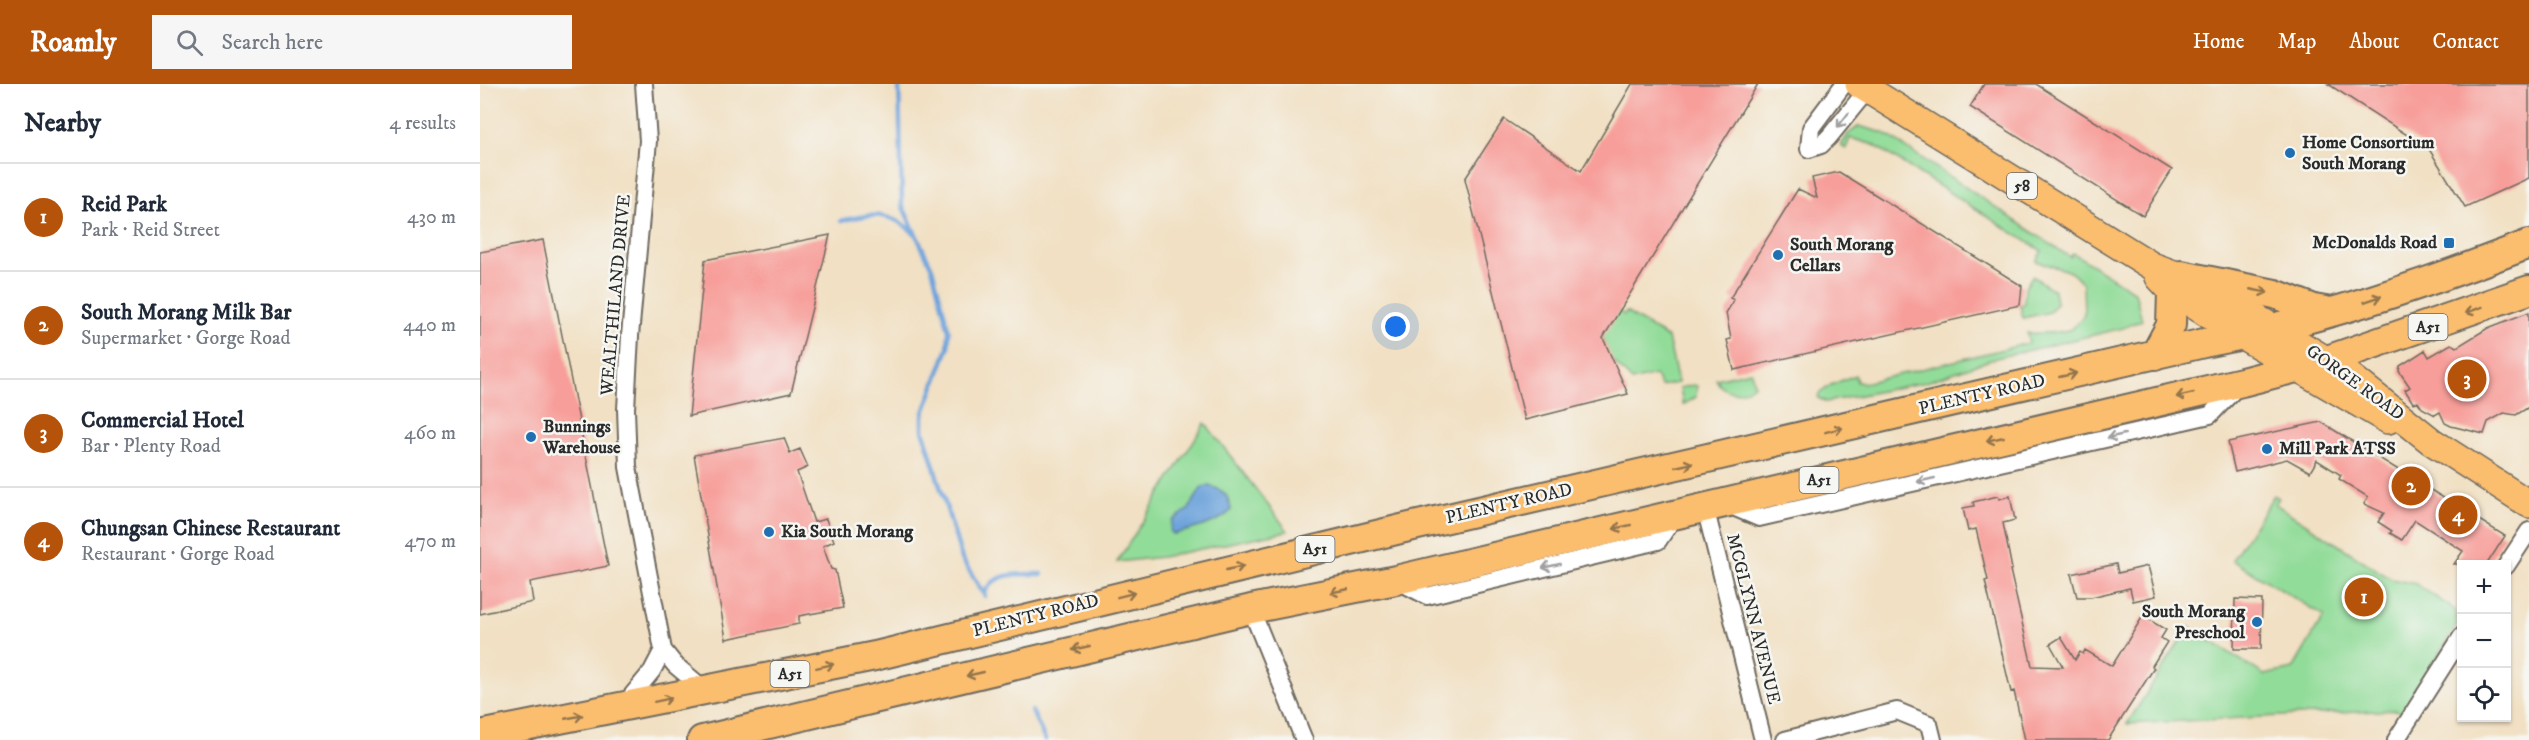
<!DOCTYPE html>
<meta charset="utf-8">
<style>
:root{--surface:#fff;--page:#f6f6f7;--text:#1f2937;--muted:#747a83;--line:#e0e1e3;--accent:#b45309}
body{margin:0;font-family:"IM FELL DW Pica",serif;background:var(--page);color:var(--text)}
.controls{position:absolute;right:18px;bottom:18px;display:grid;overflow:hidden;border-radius:0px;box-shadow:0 2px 4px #0004}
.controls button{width:54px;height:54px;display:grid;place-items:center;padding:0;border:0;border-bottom:2px solid var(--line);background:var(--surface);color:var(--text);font:30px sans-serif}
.you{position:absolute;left:916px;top:243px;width:21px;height:21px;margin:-15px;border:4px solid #fff;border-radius:50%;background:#1a73e8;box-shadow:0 0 0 9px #1a73e833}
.badge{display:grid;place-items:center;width:39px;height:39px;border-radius:50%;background:var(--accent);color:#fff;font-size:20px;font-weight:700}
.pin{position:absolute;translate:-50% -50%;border:3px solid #fff;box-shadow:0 2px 6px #0006}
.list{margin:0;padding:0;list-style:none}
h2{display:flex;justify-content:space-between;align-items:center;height:78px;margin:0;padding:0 24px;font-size:26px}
h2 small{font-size:20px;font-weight:400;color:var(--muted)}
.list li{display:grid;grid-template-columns:39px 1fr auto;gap:18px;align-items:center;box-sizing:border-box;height:108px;padding:0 24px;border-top:2px solid var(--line)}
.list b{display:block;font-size:22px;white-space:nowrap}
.list p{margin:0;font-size:20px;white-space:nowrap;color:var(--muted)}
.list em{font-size:20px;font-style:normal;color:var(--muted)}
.icon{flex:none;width:33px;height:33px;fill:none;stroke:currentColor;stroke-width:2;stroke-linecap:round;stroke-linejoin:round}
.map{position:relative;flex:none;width:2049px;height:656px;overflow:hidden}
header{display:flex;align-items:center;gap:36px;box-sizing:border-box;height:84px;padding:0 30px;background:var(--accent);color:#fff}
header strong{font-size:28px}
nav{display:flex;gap:33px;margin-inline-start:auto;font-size:21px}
.search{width:420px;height:54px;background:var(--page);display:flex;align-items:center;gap:15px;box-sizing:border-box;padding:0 21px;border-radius:0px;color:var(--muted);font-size:22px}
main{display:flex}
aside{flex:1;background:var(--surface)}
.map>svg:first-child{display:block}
.green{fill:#92dc99;stroke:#5e8462;stroke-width:1.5}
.water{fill:#6da3db;stroke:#4c6783;stroke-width:1.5}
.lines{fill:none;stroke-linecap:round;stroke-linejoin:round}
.stream{stroke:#6da3db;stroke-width:4.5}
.building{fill:#f79e9a}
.minor-casing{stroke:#706a60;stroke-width:20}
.primary-casing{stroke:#706a60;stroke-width:30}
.trunk-casing{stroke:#706a60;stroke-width:32}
.minor{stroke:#fff;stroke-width:16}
.primary{stroke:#fbbd6e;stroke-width:27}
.trunk{stroke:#fbbd6e;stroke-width:28}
.oneway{stroke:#a0a0a0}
.oneway2{stroke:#93744c}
.poi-dot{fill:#1f6fb2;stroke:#f6f6f2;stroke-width:2}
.labels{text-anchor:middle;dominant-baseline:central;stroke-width:5;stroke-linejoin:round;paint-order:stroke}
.shield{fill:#f6f6f2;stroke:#686867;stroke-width:1.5}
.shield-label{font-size:16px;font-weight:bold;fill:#2b2b2b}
.poi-label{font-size:18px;font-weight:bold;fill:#2b2b2b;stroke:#f6f6f2;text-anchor:start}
.street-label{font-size:18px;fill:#2b2b2b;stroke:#f6f6f2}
</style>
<header>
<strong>Roamly</strong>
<div class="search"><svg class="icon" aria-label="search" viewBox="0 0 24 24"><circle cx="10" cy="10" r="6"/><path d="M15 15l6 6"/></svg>Search here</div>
<nav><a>Home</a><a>Map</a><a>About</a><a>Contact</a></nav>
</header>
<main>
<aside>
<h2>Nearby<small>4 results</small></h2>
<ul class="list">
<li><span class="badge">1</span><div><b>Reid Park</b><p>Park · Reid Street</p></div><em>430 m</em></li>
<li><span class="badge">2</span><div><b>South Morang Milk Bar</b><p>Supermarket · Gorge Road</p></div><em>440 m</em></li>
<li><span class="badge">3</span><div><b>Commercial Hotel</b><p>Bar · Plenty Road</p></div><em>460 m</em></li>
<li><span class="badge">4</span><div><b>Chungsan Chinese Restaurant</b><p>Restaurant · Gorge Road</p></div><em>470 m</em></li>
</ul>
</aside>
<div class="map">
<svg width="2049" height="656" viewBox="0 0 2049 656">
<rect width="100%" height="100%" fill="#f6f6f2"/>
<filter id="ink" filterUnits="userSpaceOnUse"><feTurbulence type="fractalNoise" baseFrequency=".0167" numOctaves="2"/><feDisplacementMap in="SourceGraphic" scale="12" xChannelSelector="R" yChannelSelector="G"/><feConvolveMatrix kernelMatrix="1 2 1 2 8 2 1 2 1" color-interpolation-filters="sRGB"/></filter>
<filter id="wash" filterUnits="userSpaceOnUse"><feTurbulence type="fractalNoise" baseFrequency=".008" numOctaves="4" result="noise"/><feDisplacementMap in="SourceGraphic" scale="24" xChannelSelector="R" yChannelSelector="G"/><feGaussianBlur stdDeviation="1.35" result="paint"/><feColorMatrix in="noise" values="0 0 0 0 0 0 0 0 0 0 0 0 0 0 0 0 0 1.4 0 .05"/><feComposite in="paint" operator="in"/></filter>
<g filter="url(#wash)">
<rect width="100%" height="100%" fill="#f1e0c3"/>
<path class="green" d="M1379,42L1404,49L1590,173L1593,169L1655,208L1662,236L1643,244L1516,274L1446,298L1346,318L1338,314L1339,310L1351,301L1375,291L1377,298L1384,299L1549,259L1547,249C1563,250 1578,249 1592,245L1604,231L1603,200L1591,188L1556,177L1562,167L1394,61L1370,54L1366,65L1361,62L1368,50Z
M1552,192L1574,206L1576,219L1570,228L1543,234L1540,221L1544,220L1545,204Z
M1138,226L1144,231L1146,228L1188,254L1198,299L1181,302L1175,291L1152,297L1128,272L1122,250Z
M1271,287L1274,301C1261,311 1243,311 1236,295Z
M1213,301L1217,302L1216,313L1203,321L1200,304Z
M725,339L808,447L682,473L637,478Z
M1794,411L1799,414L1795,420L1911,495L1936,500L1975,526L1978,539L1924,630L1916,626L1647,640L1709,543L1784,591L1813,585L1844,532L1752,476Z"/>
<path class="water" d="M728,402C742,405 749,410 751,426C742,439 709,446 694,450L690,448L692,437L709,425L722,403Z"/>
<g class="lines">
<path class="stream" d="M419,0L422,121L452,184L469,247L468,264L443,331V346L482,475L505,512
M361,137C390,129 409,127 433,148
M504,510C514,487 540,490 562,490
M552,627L565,656"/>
</g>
<g id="blocks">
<path class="building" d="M1152,0H1278L1123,254L1148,310L1045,336L985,95L1024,35L1101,87Z
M1504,0H1556L1692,86L1663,132L1490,23Z
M1848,0H2049V94L1985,123L1949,65Z
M1359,88L1542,202L1540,221L1254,286L1247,256L1251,255L1246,229L1254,216L1250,214L1318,105L1337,114L1332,94Z
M350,151L311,309L209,332L225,176Z
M63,156L128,482L50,498L53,518L0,530V168Z
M2049,228V323L2036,331L2024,329L2008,338L2004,350L1971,342L1965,339L1960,328L1955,331L1942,324L1938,318L1933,319L1925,306L1930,303L1919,287L1920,282L1945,266L1949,273L1971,260L1977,263L2008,244Z
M1841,338L2025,452L2007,480H1974L1983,467L1935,436L1922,456L1910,449L1912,447L1898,438L1904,429L1884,420L1888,413L1859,395L1861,391L1837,376L1830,388L1807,375L1755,388L1748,358Z
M304,354L310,369L320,365L328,383L317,388L334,438L346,435L354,457L343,462L351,485L355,486L363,524L319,532V540L246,555L214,371Z
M1518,412L1519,415L1530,412L1535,436L1523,439L1532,485L1530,486L1552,582L1583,583L1570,560L1581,553L1595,576L1600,568L1603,570L1605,566L1632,582L1663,532L1686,546L1681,554L1687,558L1672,582L1674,584L1628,656H1545L1534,607L1531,608L1505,497L1508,496L1496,445L1488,447L1483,424L1494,422L1493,418Z
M1636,480L1638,489L1668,482L1676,512L1653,517L1650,504L1611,513H1597L1591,490Z
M1755,515L1782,516L1781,565H1754Z"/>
</g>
</g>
<g filter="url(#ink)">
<use href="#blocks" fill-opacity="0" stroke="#706a60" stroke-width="1.5"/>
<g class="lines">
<g class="minor-casing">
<path id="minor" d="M164,0L168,57L150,252L146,325L148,383L183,566L195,581L226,607
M1364,0L1331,44L1329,65L1341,61L1349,53L1392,0
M1246,420L1279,434L1730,331L1760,300
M1225,423L1283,656
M2026,482L2049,447
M916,496L947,512L1178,457L1196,430
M771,525L824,656
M144,621L172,587L183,566
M1305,656L1417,627L1449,640L1453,656
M1916,656L1982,552"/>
</g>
<g class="primary-casing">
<path id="primary" d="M1379,0L1672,182L1718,199L1861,285L1951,357L2049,420
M1679,193L1692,207L1763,252L1908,336"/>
</g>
<g class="trunk-casing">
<path id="trunk" d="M1701,191L1795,210L1834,225L1851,228
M1675,271L1691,241L1692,207
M0,651L395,572L925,444L1724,259C1835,238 1943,201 2049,160
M222,656L771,525L916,496L1762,298L1847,276L2049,206"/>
</g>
<use href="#minor" class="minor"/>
<use href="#primary" class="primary"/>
<use href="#trunk" class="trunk"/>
</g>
<defs><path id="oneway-shaft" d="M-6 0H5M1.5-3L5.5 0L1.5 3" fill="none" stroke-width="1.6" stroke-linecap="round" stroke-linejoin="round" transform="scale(1.5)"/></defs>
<g class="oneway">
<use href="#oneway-shaft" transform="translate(1363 36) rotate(128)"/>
<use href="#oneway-shaft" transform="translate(1636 352) rotate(167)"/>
<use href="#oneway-shaft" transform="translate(1446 396) rotate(167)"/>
<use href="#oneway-shaft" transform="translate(1071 482) rotate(167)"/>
</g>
<g class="oneway2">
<use href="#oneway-shaft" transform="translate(1779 207) rotate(11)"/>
<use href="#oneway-shaft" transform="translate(1893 215) rotate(-19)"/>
<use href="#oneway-shaft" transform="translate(1994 226) rotate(160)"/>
<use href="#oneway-shaft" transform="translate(1588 291) rotate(-13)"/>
<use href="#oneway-shaft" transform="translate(1705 311) rotate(167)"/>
<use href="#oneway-shaft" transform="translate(1354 346) rotate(-14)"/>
<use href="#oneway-shaft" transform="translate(1515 355) rotate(167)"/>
<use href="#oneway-shaft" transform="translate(1204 381) rotate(-13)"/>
<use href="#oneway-shaft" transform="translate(1142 443) rotate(167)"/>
<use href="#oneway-shaft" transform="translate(755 484) rotate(-13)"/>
<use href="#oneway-shaft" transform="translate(859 507) rotate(169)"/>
<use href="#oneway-shaft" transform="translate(646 511) rotate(-14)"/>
<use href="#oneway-shaft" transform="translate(601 564) rotate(167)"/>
<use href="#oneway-shaft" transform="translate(345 582) rotate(-12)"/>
<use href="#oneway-shaft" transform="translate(495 590) rotate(167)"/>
<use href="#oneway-shaft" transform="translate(183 616) rotate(-12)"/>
<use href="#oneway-shaft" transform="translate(94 633) rotate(-11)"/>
</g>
</g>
<g class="poi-dot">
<circle cx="1810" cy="69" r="6"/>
<rect x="1963" y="153" width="12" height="12" rx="3"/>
<circle cx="1298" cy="171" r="6"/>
<circle cx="51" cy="353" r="6"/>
<circle cx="1787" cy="365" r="6"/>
<circle cx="289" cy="448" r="6"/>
<circle cx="1777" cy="538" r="6"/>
</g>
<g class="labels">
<g class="shield">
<rect x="1527" y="89" width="30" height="26" rx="4.5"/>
<rect x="1928.5" y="230" width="39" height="26" rx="4.5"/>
<rect x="1319.5" y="383" width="39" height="26" rx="4.5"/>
<rect x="815.5" y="452" width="39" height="26" rx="4.5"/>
<rect x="290.5" y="577" width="39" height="26" rx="4.5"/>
</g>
<g class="shield-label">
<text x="1542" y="102">58</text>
<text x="1948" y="243">A51</text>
<text x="1339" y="396">A51</text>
<text x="835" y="465">A51</text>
<text x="310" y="590">A51</text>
</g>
<g class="poi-label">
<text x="1822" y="59">Home Consortium<tspan x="1822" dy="21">South Morang</tspan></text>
<text x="1957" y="159" text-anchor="end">McDonalds Road</text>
<text x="1310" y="161">South Morang<tspan x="1310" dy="21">Cellars</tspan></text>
<text x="63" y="343">Bunnings<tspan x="63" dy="21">Warehouse</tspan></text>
<text x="1799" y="365">Mill Park ATSS</text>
<text x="301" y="448">Kia South Morang</text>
<text x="1765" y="528" text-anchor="end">South Morang<tspan x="1765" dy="21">Preschool</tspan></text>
</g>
<g class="street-label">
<text transform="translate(136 211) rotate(-85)">WEALTHILAND DRIVE</text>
<text transform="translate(1875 299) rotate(36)">GORGE ROAD</text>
<text transform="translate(1502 311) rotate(-13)">PLENTY ROAD</text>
<text transform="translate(1029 420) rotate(-13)">PLENTY ROAD</text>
<text transform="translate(556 532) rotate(-14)">PLENTY ROAD</text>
<text transform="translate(1273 535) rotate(76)">MCGLYNN AVENUE</text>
</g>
</g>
</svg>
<div class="controls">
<button>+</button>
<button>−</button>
<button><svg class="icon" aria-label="locate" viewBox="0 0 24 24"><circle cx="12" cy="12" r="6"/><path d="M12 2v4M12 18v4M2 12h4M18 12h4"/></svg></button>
</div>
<div class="you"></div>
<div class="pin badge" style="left:1884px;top:513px">1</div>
<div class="pin badge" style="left:1931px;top:402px">2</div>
<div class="pin badge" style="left:1987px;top:295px">3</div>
<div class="pin badge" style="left:1978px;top:431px">4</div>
</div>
</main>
